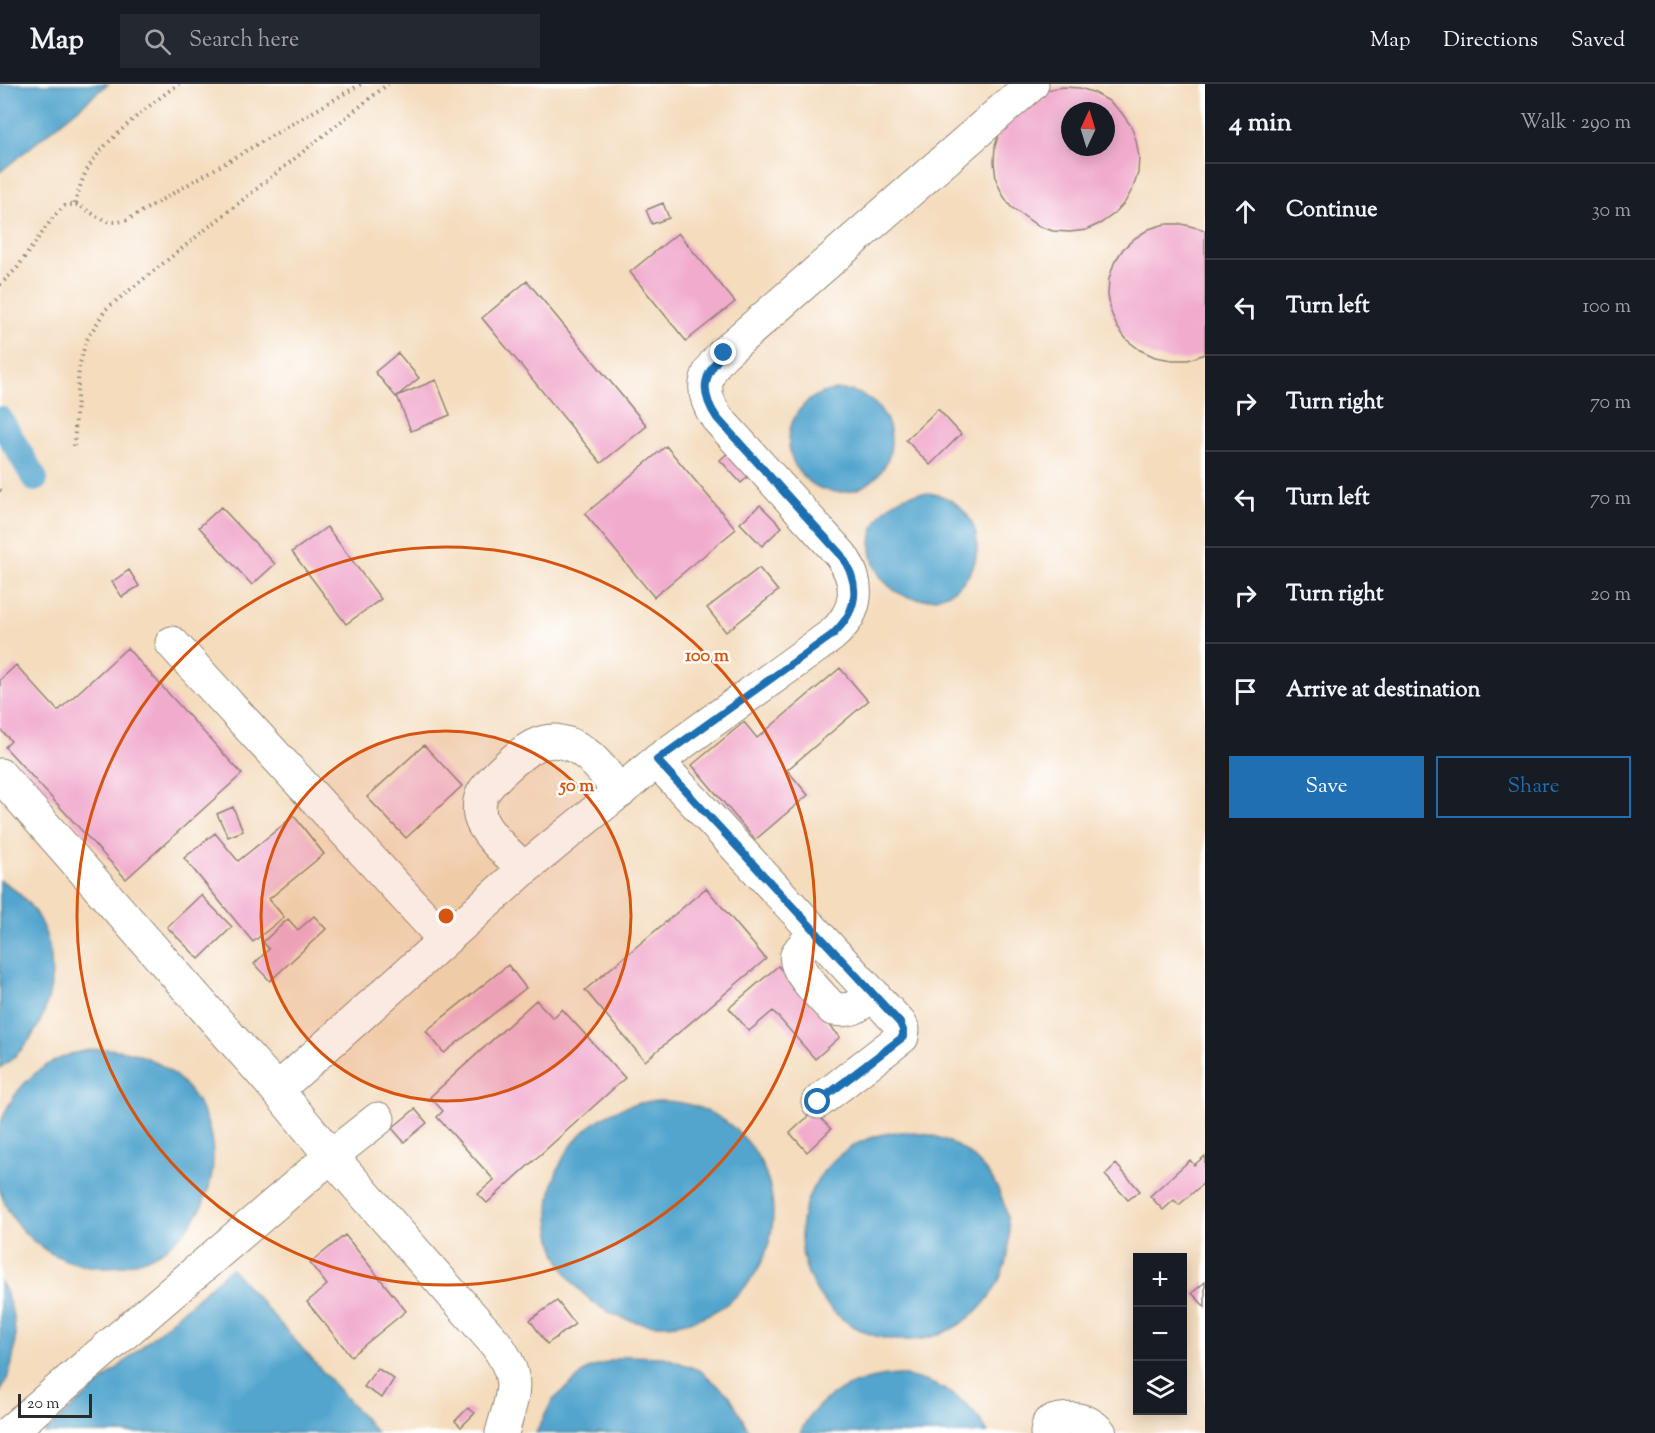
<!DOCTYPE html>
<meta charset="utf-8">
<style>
:root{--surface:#171b24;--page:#242831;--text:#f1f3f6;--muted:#9ea1a6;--line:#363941;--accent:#1f6fb2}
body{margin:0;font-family:"Sorts Mill Goudy",serif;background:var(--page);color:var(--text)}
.controls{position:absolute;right:18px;bottom:18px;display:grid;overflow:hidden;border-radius:0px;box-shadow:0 3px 15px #0003}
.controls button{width:54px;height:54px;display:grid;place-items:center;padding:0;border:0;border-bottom:2px solid var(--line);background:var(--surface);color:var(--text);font:30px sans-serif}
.compass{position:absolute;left:1061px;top:18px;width:54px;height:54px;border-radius:50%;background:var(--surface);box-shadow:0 3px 15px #0003;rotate:4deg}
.scale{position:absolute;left:18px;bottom:15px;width:74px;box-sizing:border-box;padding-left:6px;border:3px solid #2b2b2b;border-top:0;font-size:16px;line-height:21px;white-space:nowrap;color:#2b2b2b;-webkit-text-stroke:4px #fff;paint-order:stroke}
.stop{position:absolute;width:18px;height:18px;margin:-14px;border:4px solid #1f6fb2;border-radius:50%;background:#fff}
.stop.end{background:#1f6fb2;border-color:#fff;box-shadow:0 2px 6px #0008}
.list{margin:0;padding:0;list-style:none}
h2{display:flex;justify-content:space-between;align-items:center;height:78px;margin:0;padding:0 24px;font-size:26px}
h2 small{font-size:20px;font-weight:400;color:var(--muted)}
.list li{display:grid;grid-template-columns:39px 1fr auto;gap:18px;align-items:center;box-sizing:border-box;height:96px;padding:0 24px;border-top:2px solid var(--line)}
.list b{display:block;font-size:22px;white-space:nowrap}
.list em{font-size:20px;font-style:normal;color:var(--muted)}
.actions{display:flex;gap:12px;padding:18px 24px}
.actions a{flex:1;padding:14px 0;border:2px solid var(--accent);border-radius:0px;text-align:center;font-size:21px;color:var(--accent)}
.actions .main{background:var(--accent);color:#fff}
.icon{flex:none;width:33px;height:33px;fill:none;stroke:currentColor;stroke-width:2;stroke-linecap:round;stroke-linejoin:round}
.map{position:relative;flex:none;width:1205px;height:1349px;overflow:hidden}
header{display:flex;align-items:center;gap:36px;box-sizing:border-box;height:84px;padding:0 30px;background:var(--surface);border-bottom:2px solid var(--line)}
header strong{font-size:28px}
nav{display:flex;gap:33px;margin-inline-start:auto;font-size:21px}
.search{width:420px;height:54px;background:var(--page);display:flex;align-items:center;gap:15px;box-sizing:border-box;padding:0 21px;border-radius:0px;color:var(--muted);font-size:22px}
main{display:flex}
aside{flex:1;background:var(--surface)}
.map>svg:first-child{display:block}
.water{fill:#53a5ce;stroke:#3f687c;stroke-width:1.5}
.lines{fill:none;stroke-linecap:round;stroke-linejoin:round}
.canal{stroke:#53a5ce;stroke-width:26}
.building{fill:#f1accd;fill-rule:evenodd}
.minor-casing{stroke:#908474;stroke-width:35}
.path{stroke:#908474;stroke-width:4;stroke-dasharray:1.5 4.5;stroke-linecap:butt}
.minor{stroke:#fff;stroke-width:33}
.route{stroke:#1f6fb2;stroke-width:8}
.ring{fill:none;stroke:#d5540f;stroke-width:3}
.centre{fill:#d5540f;stroke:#fff;stroke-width:3}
.ring-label{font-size:18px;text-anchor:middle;font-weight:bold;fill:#d5540f;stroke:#fff;stroke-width:5;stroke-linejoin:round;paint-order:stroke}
</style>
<header>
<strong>Map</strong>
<div class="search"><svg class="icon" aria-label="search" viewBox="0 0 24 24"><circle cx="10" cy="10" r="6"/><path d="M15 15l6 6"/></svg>Search here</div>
<nav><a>Map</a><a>Directions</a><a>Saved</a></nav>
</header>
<main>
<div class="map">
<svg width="1205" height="1349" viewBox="0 0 1205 1349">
<rect width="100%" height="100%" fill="#fff"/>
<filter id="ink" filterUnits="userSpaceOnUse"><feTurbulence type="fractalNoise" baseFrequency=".0167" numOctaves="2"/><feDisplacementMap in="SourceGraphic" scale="12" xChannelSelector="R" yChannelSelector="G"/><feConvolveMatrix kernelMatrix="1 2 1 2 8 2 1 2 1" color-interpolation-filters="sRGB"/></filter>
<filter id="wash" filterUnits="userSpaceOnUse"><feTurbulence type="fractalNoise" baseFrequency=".008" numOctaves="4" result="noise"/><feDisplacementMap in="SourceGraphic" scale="24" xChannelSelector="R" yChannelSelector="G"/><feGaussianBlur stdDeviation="1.35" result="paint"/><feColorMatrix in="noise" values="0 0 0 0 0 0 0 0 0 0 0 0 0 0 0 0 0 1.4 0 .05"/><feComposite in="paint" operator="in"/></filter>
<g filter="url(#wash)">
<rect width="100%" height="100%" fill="#f4dcbd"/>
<path class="water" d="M0,0H108L0,88Z
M789 357a51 51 0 1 1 102 0a51 51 0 1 1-102 0Z
M871 462a53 53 0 1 1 106 0a53 53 0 1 1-106 0Z
M0,796C72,837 66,940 0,984Z
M-5 1074a109 109 0 1 1 218 0a109 109 0 1 1-218 0Z
M549 1129a112 112 0 1 1 224 0a112 112 0 1 1-224 0Z
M801 1152a104 104 0 1 1 208 0a104 104 0 1 1-208 0Z
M231,1184L377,1349H44Z
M0,1197C20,1233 20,1274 0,1309Z
M625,1272L664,1273L701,1287L730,1312L750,1349H536L552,1317L588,1285Z
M900,1291C938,1297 969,1314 988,1349H800C817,1310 859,1293 900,1291Z"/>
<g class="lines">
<path class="canal" d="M0,335L35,395"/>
</g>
<g id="blocks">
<path class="building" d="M1063,3L1080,4L1095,9L1109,17L1121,28L1131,42L1136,56L1139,73L1138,89L1133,104L1125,118L1114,130L1101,139L1086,146L1070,148L1053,147L1038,142L1011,123L1002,110L996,95L994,78L995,62L1000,47L1047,6ZM1070,27H1106V63H1070Z
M663,119L669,134L652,140L646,126Z
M1165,140H1182L1205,146V270L1188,276H1172L1155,273L1140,266L1127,256L1117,243L1111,228L1108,211L1109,195L1114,179L1123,165L1135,154L1149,145Z
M678,149L735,218L686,257L630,188Z
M527,197L647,342L601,379L482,234Z
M398,269L419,294L396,313L375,288Z
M436,296L450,331L411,347L397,312Z
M938,325L961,350L930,381L906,356Z
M666,362L736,445L654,513L585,430Z
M731,366L753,388L741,399L720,376Z
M760,421L782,443L762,462L740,439Z
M221,423L275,480L252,501L199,443Z
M327,443L381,515L346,540L292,468Z
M759,484L778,507L726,548L707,524Z
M129,486L139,502L122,513L112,498Z
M127,564L242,690L126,795L5,663L11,657L0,645V596L16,581L58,627Z
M840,584L868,617L787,686L808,711L755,756L692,681L744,638L757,654Z
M424,661L462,702L406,754L367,713Z
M233,723L243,747L228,753L217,730Z
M294,732L324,770L269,815L284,833L253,858L184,774L215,749L238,777Z
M706,804L766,875L645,977L585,906Z
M201,811L232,843L199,875L167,843Z
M314,832L326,845L270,897L254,880L269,865L263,858L288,835L298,846Z
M508,881L526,904L444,969L426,947Z
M778,882L840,953L815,975L773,927L749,947L729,924Z
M536,916L553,934L562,925L625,994L487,1119L478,1110L494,1096L437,1033L443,1027L430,1013Z
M415,1025L427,1039L404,1058L392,1044Z
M814,1027L831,1045L807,1068L790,1049Z
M1205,1072V1098L1179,1121L1174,1116L1163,1126L1150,1112L1190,1076L1194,1081Z
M1116,1080L1140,1107L1128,1116L1105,1091Z
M345,1151L406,1227L351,1272L307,1218L327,1201L310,1179Z
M1205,1198V1223L1192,1209Z
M557,1217L575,1240L547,1260L530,1236Z
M377,1284L394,1295L382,1314L364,1303Z
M468,1324L475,1329L461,1343L455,1337Z"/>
</g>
</g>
<g filter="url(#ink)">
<use href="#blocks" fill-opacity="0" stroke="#908474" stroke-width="1.5"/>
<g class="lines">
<g class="minor-casing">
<path id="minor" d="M172,559L444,855
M657,677L900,940L903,946L902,953L818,1018
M0,691L277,1006L331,1072L496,1260C522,1296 513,1309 502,1349
M524,785C511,772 484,750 480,732C479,726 479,719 481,713C487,698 520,669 534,662C542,658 552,656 561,658C587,662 604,689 620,708
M816,850C811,856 800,863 797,871C791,884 825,916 833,925C853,928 858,922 873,910
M277,1006L524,785L657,677L832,551C859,527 861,500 841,471L717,334C700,309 702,291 724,269L1032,0
M8,1349L331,1072L378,1035
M1047,1349L1049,1339C1068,1333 1086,1333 1100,1349"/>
</g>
<path class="path" d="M75,120C79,106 82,93 90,81C104,57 155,16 179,0
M0,201L17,184L54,132L65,122L75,120C96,129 103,143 127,136L361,0
M74,362L79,283L86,257L106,225L388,0
M0,406L4,408"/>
<use href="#minor" class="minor"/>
</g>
</g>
<g class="lines" filter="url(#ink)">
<path class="route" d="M724,269C702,291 700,309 717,334L841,471C861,500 859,526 832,551L657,676L900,939L903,946V953L818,1018"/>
</g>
<circle cx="446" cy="832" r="185" fill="#d5540f" fill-opacity=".12"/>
<g class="ring">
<circle cx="446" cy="832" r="185"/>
<circle cx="446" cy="832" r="369"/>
</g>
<circle cx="446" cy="832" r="9" class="centre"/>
<g class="ring-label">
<text x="707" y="577">100 m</text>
<text x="577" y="707">50 m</text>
</g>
</svg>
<div class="controls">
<button>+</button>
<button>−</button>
<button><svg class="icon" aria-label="layers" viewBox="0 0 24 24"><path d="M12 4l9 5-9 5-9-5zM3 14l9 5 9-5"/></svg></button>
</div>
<svg class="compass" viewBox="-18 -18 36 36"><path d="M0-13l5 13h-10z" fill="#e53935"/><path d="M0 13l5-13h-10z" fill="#9ea1a6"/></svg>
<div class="scale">20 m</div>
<div class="stop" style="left:818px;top:1018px"></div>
<div class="stop end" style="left:724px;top:269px"></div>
</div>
<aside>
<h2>4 min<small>Walk · 290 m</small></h2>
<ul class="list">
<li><svg class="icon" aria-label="ahead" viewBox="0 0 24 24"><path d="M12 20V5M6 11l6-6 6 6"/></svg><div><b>Continue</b></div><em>30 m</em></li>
<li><svg class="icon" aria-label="left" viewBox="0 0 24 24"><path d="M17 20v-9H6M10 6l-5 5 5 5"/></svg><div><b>Turn left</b></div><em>100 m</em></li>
<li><svg class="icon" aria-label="right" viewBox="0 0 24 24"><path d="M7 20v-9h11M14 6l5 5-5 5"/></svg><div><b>Turn right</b></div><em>70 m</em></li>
<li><svg class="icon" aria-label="left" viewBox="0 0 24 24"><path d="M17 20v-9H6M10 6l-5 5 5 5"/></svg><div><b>Turn left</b></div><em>70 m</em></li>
<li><svg class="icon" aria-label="right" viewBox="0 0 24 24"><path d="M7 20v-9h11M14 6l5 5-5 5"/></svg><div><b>Turn right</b></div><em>20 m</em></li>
<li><svg class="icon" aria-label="arrive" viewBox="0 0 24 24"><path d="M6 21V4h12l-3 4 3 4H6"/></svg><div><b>Arrive at destination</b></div></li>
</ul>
<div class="actions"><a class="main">Save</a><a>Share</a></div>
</aside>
</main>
